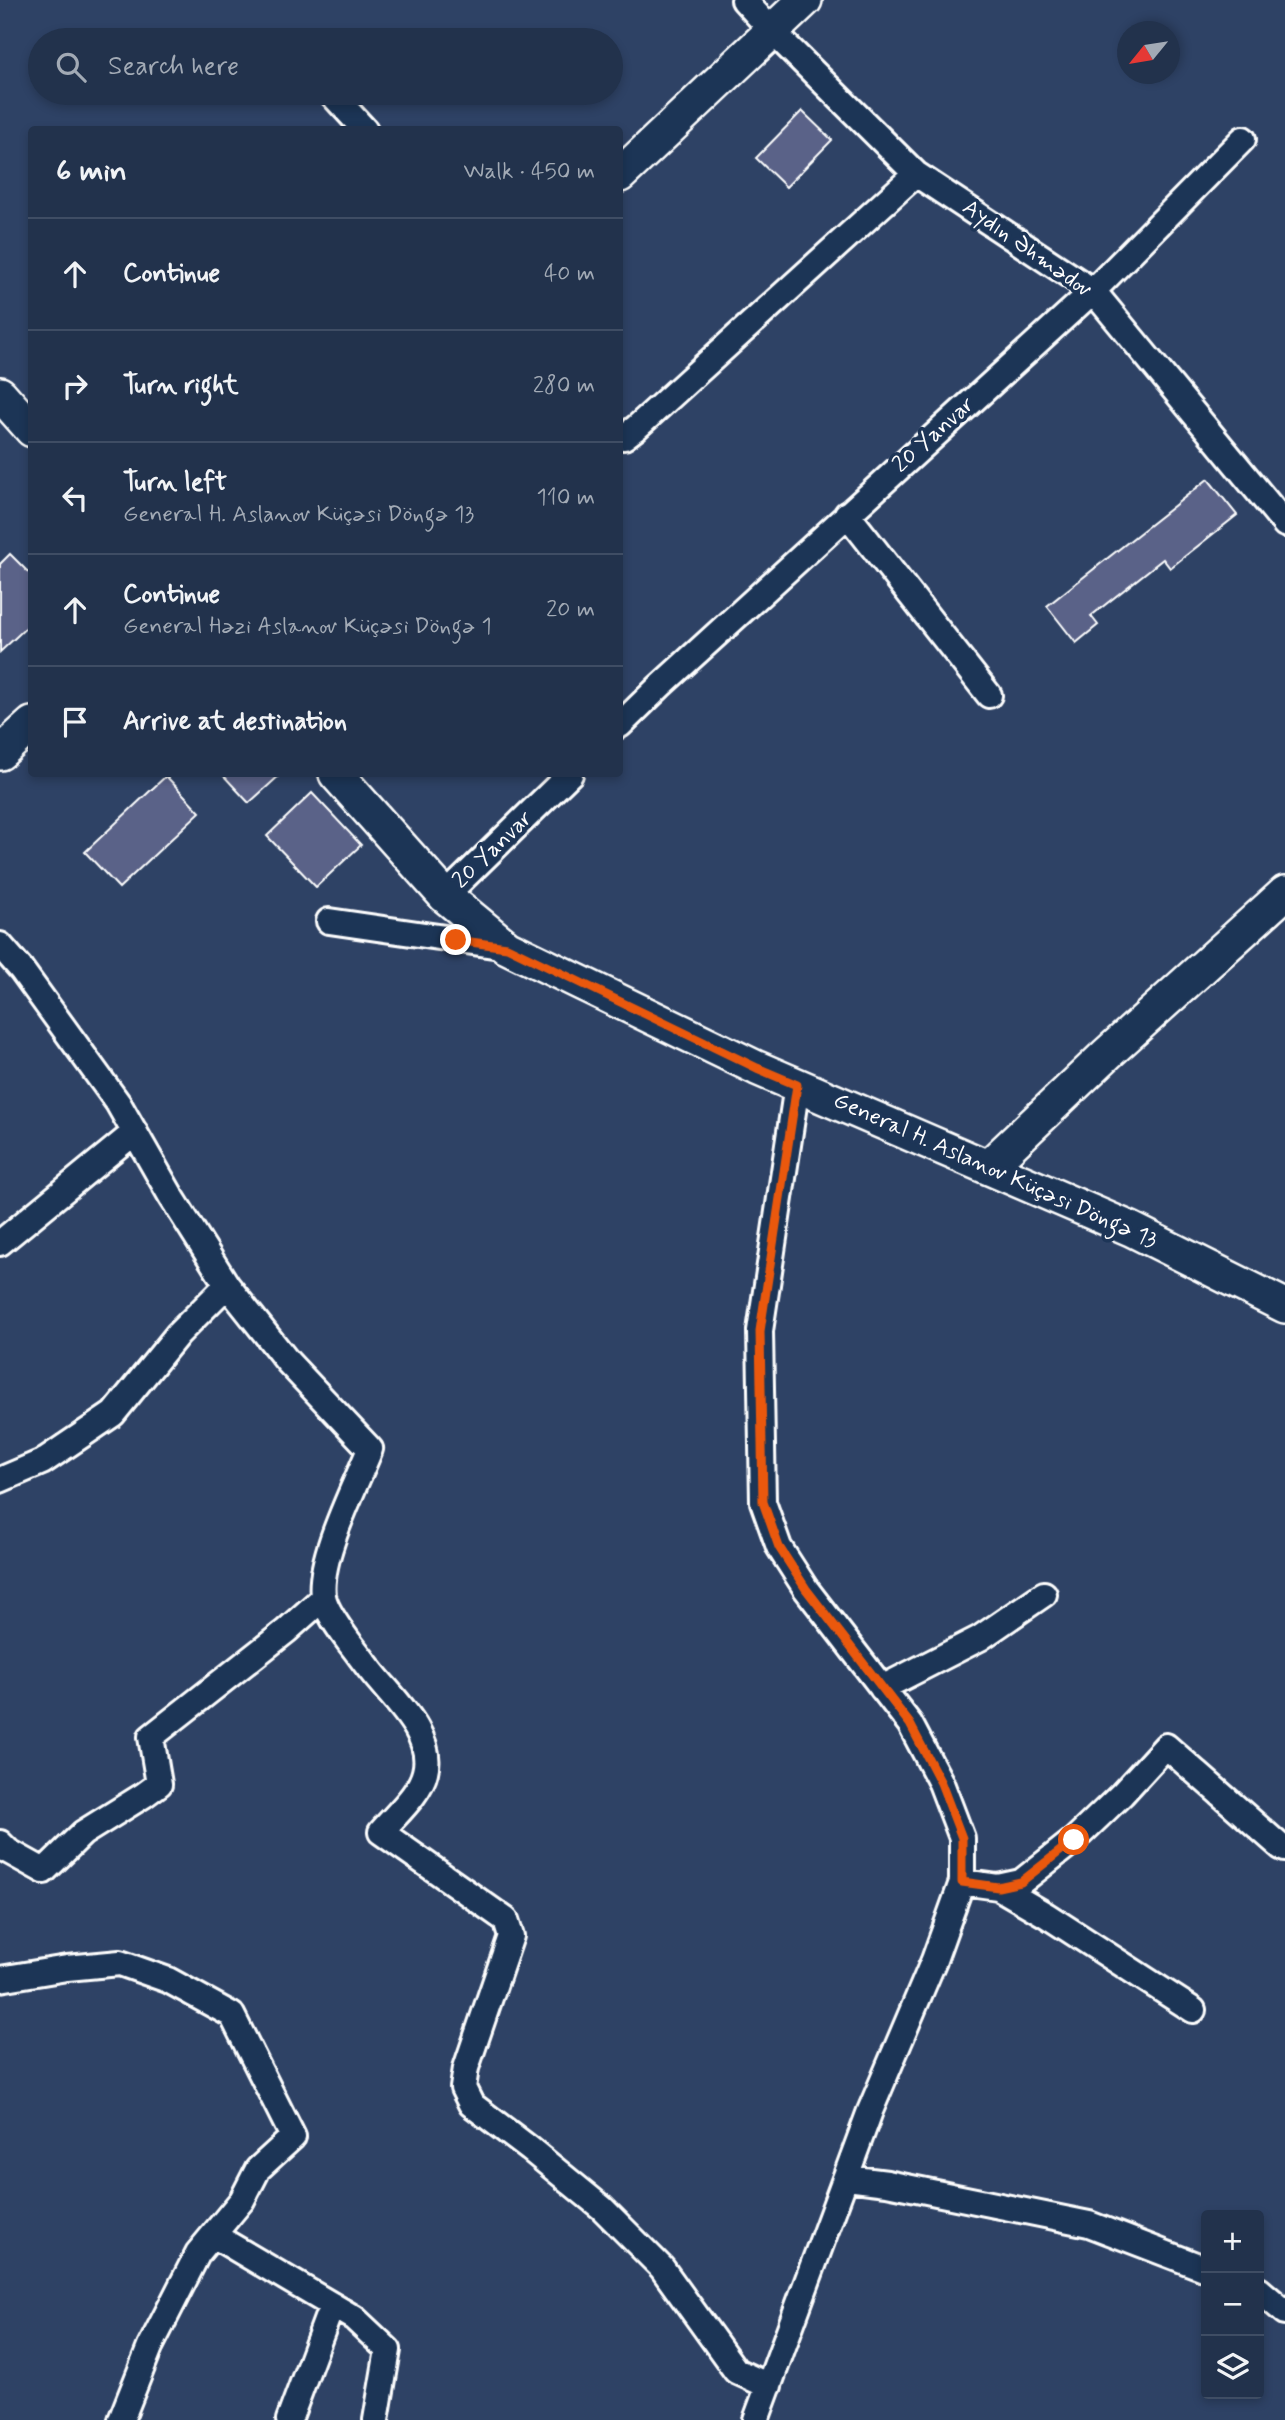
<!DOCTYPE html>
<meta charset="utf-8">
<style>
:root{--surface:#22324c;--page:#2e3e56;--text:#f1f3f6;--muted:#a2aab5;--line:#3f4d64}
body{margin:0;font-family:Mynerve,sans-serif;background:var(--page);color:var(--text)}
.controls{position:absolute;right:21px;bottom:21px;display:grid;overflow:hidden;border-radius:7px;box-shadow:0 4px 10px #0003}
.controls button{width:63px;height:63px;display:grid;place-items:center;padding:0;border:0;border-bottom:2px solid var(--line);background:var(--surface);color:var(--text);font:35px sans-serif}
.compass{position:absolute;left:1117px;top:21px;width:63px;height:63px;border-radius:50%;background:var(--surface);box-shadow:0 4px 10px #0003;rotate:240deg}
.stop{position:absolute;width:21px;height:21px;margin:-16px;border:5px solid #ea580c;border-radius:50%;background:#fff}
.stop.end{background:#ea580c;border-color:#fff;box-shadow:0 2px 7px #0008}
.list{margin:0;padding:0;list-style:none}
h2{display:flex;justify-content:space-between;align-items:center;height:91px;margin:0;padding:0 28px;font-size:30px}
h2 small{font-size:23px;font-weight:400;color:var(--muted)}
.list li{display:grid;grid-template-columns:46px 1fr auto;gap:21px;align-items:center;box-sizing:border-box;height:112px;padding:0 28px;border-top:2px solid var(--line)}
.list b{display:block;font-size:26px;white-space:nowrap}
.list p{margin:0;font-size:23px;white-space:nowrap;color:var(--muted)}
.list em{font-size:23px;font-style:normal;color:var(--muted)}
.icon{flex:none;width:38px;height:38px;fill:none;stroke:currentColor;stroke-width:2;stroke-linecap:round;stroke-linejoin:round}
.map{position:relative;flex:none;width:1285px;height:2420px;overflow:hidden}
.search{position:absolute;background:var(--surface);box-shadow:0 4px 10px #0003;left:28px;top:28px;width:595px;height:77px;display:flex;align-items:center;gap:18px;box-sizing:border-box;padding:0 24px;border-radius:38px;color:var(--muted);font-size:26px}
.panel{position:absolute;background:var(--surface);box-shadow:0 4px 10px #0003;left:28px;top:126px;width:595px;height:651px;border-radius:7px}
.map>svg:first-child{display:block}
.building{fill:#5a6288;stroke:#fff;stroke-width:2}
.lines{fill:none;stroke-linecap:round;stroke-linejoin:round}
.street-casing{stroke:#fff;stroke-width:30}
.secondary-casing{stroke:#fff;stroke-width:38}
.street{stroke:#1d3557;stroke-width:24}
.secondary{stroke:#1d3557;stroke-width:33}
.route{stroke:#ea580c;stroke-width:9}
.labels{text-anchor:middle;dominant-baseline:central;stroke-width:7;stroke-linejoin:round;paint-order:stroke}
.street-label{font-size:23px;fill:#fff;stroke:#1d3557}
</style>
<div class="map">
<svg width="1285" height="2420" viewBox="0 0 1285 2420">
<rect width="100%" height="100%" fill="#2e4265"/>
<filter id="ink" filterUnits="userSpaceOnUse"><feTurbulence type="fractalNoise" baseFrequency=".0143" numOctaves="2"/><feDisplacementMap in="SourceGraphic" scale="14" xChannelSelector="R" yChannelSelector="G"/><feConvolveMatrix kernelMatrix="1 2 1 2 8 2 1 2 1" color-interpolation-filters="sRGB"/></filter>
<g filter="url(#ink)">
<path class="building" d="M802,111L832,140L786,187L756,158Z
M1208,479L1237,515L1170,568L1163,559L1091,616L1098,625L1076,643L1047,606Z
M10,554L32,576V622L0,652V564Z
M222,774H281L249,803Z
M166,776L200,812L119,888L85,852Z
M312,793L361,845L316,887L267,836Z"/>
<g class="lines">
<g class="street-casing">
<path id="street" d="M744,0L772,31L916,174L1093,291L1285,524
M331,93L365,130
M620,436L624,437L637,427L916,174
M847,514L989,695
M620,725L660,686L1093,291L1243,139
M445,896L570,774
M329,921L507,947
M0,945L21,969L118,1103L171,1196L227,1285L288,1362L370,1449C355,1487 318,1557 323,1596C325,1609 341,1631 349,1642C357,1652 364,1662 372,1672C392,1698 435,1735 425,1772C420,1794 395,1815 381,1832L506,1920L511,1936L466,2068L463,2088L471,2104L530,2149L602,2208L662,2268L736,2371L769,2386
M0,1243L135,1132
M0,1480L42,1462L113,1414L178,1334L227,1285
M882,1688L980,1638L1044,1594
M0,1843L8,1851L44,1871L83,1833L144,1795L159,1784L151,1737L286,1631L323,1598
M962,1882L998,1887L1021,1882L1074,1840L1122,1794L1166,1746L1281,1847L1285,1849
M998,1887L1046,1915L1193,2010
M0,1979L67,1968L120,1963L168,1980L232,2015L293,2137L258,2169L242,2200L198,2253L150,2347L121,2420
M847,2178L887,2183L1089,2224L1206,2269
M213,2235L354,2318L388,2350L376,2420
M1259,2290L1285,2312
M289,2420L332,2305
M756,2420L870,2111L934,1960L962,1882V1838L941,1783L910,1724L806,1589L779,1547L763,1502L760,1331L797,1085"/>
</g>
<g class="secondary-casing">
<path id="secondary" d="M620,175L805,0
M0,394L32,430
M0,753L32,724
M336,774L445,896L507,947L757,1068L1131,1229L1285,1306
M988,1167L1107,1054L1285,893"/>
</g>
<use href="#street" class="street"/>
<use href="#secondary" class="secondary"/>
</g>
</g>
<g class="lines" filter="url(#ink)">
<path class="route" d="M456,940L507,947L757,1068L797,1085L760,1331L763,1502L779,1547L806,1589L910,1724L941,1783L962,1838V1882L998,1887L1021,1882L1074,1840"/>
</g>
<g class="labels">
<g class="street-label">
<text transform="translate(1027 249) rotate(35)">Aydın Əhmədov</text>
<text transform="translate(934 435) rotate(-42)">20 Yanvar</text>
<text transform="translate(493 850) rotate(-44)">20 Yanvar</text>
<text transform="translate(995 1171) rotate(24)">General H. Aslanov Küçəsi Döngə 13</text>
</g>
</g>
</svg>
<div class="controls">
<button>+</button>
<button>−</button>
<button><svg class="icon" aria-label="layers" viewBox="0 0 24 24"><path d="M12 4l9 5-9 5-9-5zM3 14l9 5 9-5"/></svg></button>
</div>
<svg class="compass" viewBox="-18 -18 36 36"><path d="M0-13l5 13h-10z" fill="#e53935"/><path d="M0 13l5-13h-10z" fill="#a2aab5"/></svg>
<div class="stop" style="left:1074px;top:1840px"></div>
<div class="stop end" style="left:456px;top:940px"></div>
<div class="search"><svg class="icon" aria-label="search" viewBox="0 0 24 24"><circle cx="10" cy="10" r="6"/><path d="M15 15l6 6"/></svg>Search here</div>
<section class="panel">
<h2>6 min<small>Walk · 450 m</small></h2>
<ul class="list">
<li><svg class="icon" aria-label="ahead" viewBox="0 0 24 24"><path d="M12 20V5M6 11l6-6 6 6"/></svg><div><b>Continue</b></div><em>40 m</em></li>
<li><svg class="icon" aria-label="right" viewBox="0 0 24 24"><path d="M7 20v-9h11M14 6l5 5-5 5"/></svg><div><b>Turn right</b></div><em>280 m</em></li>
<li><svg class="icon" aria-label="left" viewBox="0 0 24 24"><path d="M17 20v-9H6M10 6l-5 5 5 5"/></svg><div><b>Turn left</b><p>General H. Aslanov Küçəsi Döngə 13</p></div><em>110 m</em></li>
<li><svg class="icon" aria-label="ahead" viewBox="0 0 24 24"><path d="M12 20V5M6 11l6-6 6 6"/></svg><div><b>Continue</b><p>General Həzi Aslanov Küçəsi Döngə 1</p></div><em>20 m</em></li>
<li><svg class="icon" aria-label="arrive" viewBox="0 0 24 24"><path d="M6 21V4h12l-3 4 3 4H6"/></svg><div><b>Arrive at destination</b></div></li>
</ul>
</section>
</div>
